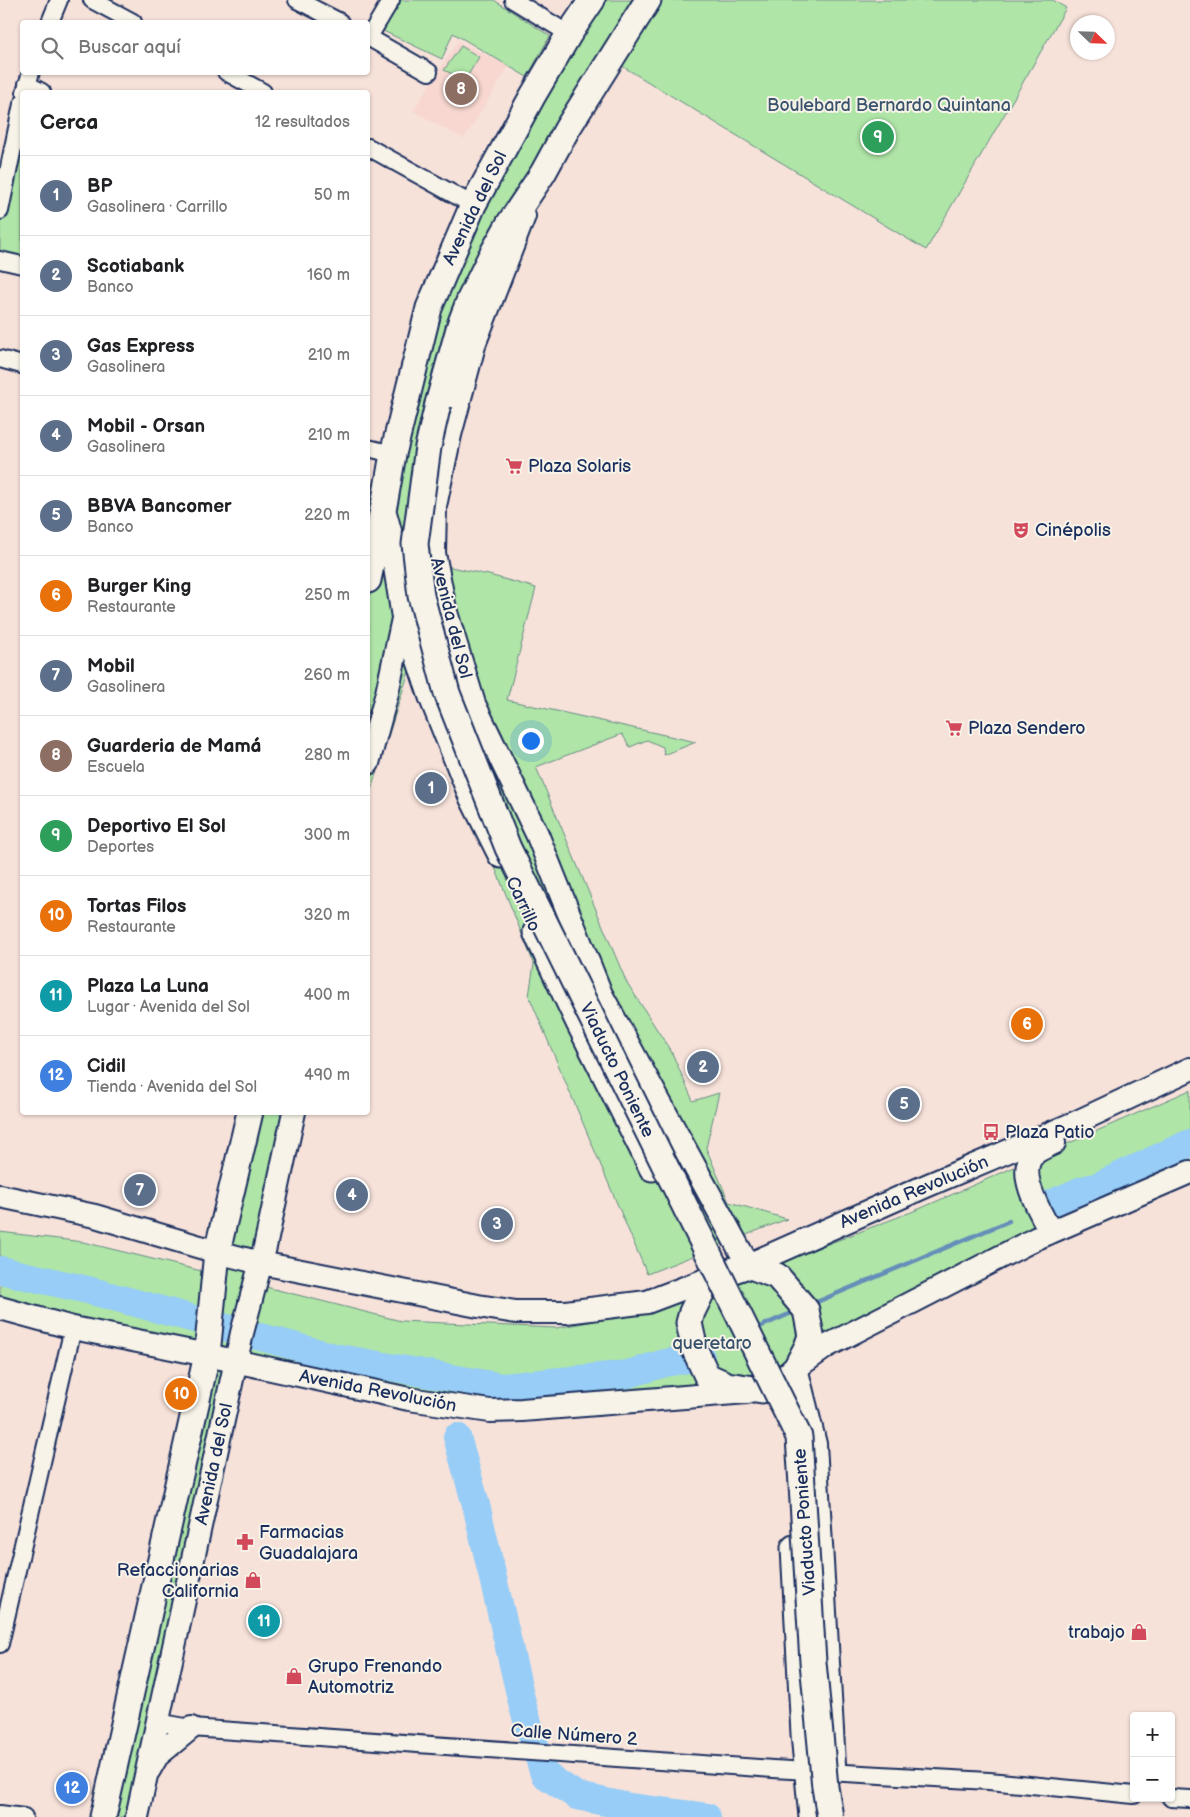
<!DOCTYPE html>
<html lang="es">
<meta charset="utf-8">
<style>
:root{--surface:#fff;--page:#f2f2f2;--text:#202124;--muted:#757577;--line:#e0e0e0;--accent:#db2777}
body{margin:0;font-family:"Balsamiq Sans",sans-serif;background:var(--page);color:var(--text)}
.controls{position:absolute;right:15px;bottom:15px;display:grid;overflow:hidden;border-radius:5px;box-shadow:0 1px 4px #0004}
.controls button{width:45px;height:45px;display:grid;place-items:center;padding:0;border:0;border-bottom:1px solid var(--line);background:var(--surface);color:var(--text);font:25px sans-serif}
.compass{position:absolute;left:1070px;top:15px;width:45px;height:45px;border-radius:50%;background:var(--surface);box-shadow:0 1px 4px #0004;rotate:113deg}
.you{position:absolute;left:530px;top:740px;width:18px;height:18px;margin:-12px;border:4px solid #fff;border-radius:50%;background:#1a73e8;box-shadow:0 0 0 8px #1a73e833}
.badge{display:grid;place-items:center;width:32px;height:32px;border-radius:50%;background:var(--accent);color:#fff;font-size:16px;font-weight:700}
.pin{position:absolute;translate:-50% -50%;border:2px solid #fff;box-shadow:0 1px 5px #0006}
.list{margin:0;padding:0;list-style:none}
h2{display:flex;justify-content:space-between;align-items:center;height:65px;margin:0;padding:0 20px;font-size:21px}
h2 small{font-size:16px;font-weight:400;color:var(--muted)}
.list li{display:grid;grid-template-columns:32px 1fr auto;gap:15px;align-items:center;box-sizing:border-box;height:80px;padding:0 20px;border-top:1px solid var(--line)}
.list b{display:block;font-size:19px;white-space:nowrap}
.list p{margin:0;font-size:16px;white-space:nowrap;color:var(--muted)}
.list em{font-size:16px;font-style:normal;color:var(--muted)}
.icon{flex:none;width:28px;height:28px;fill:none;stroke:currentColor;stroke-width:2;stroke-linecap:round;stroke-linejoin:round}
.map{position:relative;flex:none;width:1190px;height:1817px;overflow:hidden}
.search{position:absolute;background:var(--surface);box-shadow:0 1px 4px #0004;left:20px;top:20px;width:350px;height:55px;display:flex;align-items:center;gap:12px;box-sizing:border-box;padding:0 18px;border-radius:5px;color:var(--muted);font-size:19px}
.panel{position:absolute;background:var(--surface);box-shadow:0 1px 4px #0004;left:20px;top:90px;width:350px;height:1025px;border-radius:5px}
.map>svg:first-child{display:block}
.built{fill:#f7d7d0}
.green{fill:#afe5a7;stroke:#658a82}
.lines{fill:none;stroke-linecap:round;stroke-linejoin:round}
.stream{stroke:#658eb9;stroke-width:4.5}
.river{stroke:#97cdf6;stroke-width:28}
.street-casing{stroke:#1b2f5e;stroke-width:20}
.secondary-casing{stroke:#1b2f5e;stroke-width:26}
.primary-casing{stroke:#1b2f5e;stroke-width:29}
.street{stroke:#f7f3e8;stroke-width:16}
.secondary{stroke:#f7f3e8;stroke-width:22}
.primary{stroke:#f7f3e8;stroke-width:25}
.primary-bridge-casing{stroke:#1b2f5e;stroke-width:29;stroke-linecap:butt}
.primary-bridge{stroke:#f7f3e8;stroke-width:25}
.labels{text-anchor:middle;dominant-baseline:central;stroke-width:4;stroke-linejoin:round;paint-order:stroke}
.park-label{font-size:18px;fill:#39536d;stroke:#f7f3e8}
.street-label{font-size:18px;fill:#1b2f5e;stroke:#f7f3e8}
.poi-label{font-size:18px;fill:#1b2f5e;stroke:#f7f3e8;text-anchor:start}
</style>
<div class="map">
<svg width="1190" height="1817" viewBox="0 0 1190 1817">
<rect width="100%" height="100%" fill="#f7e2da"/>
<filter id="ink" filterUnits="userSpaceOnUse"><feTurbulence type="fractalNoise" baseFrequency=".02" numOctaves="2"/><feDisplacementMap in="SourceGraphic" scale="10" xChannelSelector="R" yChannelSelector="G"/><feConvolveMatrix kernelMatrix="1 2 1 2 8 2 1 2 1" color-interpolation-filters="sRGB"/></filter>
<g filter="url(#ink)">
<path class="built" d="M458,41L509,66L464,139L413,111Z"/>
<path class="green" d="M391,0H494L550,36L527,77L453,33L442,59L375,27Z
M595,0H1053L1066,8L926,250L612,60L512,227L450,435L441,565L489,575L536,588L507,700L696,742L664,755L663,747L647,740L630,747L622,734L536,767L626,981L672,1053L693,1101L719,1093L706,1148L729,1202L787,1219L647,1274L529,996L534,964L412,662L368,799V588L385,504L467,227Z
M461,46L479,57L465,80L444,70Z
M22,104V265L0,260V211Z
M1190,1090V1172L726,1393L521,1419L226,1367L126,1817H114L210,1364L0,1308V1232L83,1242L226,1277L256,1113H284L246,1282L401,1321L556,1328L659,1309L919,1209Z"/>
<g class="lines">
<path class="stream" d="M812,1304L1009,1221
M755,1329L796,1311"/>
<path class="river" d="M1050,1204L1082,1190L1098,1186L1190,1143
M0,1270L88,1290L334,1357L502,1387L628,1374L665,1363L701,1357
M457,1437L476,1505L523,1707L544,1774L577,1796L629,1807L707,1817"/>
<g class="street-casing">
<path id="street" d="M92,0L133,22
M297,0L340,22
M513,0L569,34
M50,22L59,0
M368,37L429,72
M369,37L391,0
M226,72L263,92
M27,84L42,92
M25,92L31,72
M368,147L473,205
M0,211L22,104
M0,260L22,265
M0,359L22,365
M368,448L393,454
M0,1644L73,1328
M157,1722L191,1728L773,1769L989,1781L1134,1795
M1171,1798L1190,1799
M0,1814L24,1817"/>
</g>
<g class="secondary-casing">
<path id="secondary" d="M524,216L475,342L450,435L435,506L434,553L445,609L474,704L537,834L601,994L748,1265L926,1186L1077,1122L1190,1069
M368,763L387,693L404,614
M0,1196L95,1216L217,1252L261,1263L478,1306L516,1312H566L647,1302L708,1279
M1051,1232C1041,1214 1015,1172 1034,1154C1039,1149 1048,1146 1054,1143
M0,1308L73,1328L207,1355L409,1399L490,1411L522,1410L747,1392
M834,1764L815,1444L796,1368L827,1346L1037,1238L1190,1172
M149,1770L157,1756L191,1728
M137,1817L242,1333L265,1247L294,1112"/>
</g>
<g class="primary-casing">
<path id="primary" d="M438,404L460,325L470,299L490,258L509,224L543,173L567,129L648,0
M383,511L394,551L404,614L432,697L472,797L501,855
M368,580L385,500L393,454L429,308L473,205L532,97L569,34L592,0
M536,932L579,1023L652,1168
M748,1265L777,1276L806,1310L811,1336L807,1347L796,1368L778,1384L762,1390L727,1385L707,1376L695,1350L689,1323L692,1312L708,1279Z
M794,1548L804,1734L812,1817
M103,1817L207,1355L217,1252L250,1112"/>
</g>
<use href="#street" class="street"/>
<use href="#secondary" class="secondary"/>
<use href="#primary" class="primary"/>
<g class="primary-bridge-casing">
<path id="primary-bridge" d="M438,404L428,447L415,544L421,596L447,693L508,848L799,1437L813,1662L825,1787L830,1817"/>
</g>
<use href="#primary-bridge" class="primary-bridge"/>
</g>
</g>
<defs>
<g id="supermarket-bare" transform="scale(1.35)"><path d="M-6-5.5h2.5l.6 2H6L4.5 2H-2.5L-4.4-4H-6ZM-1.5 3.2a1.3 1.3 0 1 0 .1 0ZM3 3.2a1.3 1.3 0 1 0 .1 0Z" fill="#d1495b" stroke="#f7f3e8" stroke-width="2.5" paint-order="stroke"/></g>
<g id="theatre-bare" transform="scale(1.35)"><path d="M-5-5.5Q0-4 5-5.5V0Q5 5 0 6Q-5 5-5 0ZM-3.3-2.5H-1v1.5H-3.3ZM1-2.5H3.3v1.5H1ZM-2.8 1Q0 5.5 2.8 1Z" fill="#d1495b" stroke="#f7f3e8" stroke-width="2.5" paint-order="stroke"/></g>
<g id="bus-bare" transform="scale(1.35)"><path d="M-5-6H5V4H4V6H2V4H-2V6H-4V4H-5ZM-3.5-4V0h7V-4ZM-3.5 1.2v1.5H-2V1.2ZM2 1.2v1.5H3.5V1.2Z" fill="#d1495b" stroke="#f7f3e8" stroke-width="2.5" paint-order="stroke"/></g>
<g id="pharmacy-bare" transform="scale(1.35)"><path d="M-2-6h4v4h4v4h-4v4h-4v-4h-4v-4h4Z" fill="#d1495b" stroke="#f7f3e8" stroke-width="2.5" paint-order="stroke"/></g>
<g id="shop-bare" transform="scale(1.35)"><path d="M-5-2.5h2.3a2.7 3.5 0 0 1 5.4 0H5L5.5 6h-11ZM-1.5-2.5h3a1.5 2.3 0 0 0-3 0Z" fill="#d1495b" stroke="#f7f3e8" stroke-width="2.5" paint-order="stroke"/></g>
</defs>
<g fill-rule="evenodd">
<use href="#supermarket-bare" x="514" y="466"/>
<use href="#theatre-bare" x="1021" y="530"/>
<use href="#supermarket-bare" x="954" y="728"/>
<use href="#bus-bare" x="991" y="1132"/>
<use href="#pharmacy-bare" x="245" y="1542"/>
<use href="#shop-bare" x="253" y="1580"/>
<use href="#shop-bare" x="1139" y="1632"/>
<use href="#shop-bare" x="294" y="1676"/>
</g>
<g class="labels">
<g class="park-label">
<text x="889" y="105">Boulebard Bernardo Quintana</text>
<text x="712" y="1343">queretaro</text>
</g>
<g class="street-label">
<text transform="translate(475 208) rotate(-64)">Avenida del Sol</text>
<text transform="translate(451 618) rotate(76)">Avenida del Sol</text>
<text transform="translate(523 904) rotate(65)">Carrillo</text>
<text transform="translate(617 1070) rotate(64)">Viaducto Poniente</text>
<text transform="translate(914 1192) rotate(-23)">Avenida Revolución</text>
<text transform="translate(378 1391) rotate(11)">Avenida Revolución</text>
<text transform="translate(214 1464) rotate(-78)">Avenida del Sol</text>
<text transform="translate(805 1522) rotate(-94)">Viaducto Poniente</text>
<text transform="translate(574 1735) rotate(4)">Calle Número 2</text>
</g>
<g class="poi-label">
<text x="528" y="466">Plaza Solaris</text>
<text x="1035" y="530">Cinépolis</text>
<text x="968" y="728">Plaza Sendero</text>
<text x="1005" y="1132">Plaza Patio</text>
<text x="259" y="1532">Farmacias<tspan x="259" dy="21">Guadalajara</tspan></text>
<text x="239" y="1570" text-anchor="end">Refaccionarias<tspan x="239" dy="21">California</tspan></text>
<text x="1125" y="1632" text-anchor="end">trabajo</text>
<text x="308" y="1666">Grupo Frenando<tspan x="308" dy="21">Automotriz</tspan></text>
</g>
</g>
</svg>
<div class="controls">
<button>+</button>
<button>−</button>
</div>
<svg class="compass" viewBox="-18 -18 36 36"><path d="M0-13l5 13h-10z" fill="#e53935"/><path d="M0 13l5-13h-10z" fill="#757577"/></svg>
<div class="you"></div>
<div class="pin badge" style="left:431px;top:788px;background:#5c6f8a">1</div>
<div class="pin badge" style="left:703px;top:1067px;background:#5c6f8a">2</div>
<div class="pin badge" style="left:497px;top:1224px;background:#5c6f8a">3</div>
<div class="pin badge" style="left:352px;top:1195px;background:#5c6f8a">4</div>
<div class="pin badge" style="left:904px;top:1104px;background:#5c6f8a">5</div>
<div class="pin badge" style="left:1027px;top:1024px;background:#e8710a">6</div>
<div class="pin badge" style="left:140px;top:1190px;background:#5c6f8a">7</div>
<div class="pin badge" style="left:461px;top:89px;background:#8d6e63">8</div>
<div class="pin badge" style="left:878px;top:137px;background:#2e9e5b">9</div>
<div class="pin badge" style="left:181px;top:1394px;background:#e8710a">10</div>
<div class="pin badge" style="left:264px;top:1621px;background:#0f9aa8">11</div>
<div class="pin badge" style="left:72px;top:1788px;background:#3f7fe0">12</div>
<div class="search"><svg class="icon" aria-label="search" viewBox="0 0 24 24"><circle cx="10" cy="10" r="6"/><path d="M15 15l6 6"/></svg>Buscar aquí</div>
<section class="panel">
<h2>Cerca<small>12 resultados</small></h2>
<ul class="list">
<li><span class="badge" style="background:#5c6f8a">1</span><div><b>BP</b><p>Gasolinera · Carrillo</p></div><em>50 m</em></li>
<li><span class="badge" style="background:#5c6f8a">2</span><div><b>Scotiabank</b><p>Banco</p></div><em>160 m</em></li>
<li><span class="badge" style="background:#5c6f8a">3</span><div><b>Gas Express</b><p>Gasolinera</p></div><em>210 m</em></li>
<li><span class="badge" style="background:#5c6f8a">4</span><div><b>Mobil - Orsan</b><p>Gasolinera</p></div><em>210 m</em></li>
<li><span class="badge" style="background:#5c6f8a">5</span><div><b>BBVA Bancomer</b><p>Banco</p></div><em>220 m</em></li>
<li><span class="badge" style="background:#e8710a">6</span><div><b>Burger King</b><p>Restaurante</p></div><em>250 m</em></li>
<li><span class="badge" style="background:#5c6f8a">7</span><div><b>Mobil</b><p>Gasolinera</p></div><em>260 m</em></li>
<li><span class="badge" style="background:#8d6e63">8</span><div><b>Guarderia de Mamá</b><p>Escuela</p></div><em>280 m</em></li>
<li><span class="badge" style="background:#2e9e5b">9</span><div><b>Deportivo El Sol</b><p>Deportes</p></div><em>300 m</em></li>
<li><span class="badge" style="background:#e8710a">10</span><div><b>Tortas Filos</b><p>Restaurante</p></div><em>320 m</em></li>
<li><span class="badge" style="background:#0f9aa8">11</span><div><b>Plaza La Luna</b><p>Lugar · Avenida del Sol</p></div><em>400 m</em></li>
<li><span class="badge" style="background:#3f7fe0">12</span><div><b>Cidil</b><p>Tienda · Avenida del Sol</p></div><em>490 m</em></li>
</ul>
</section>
</div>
